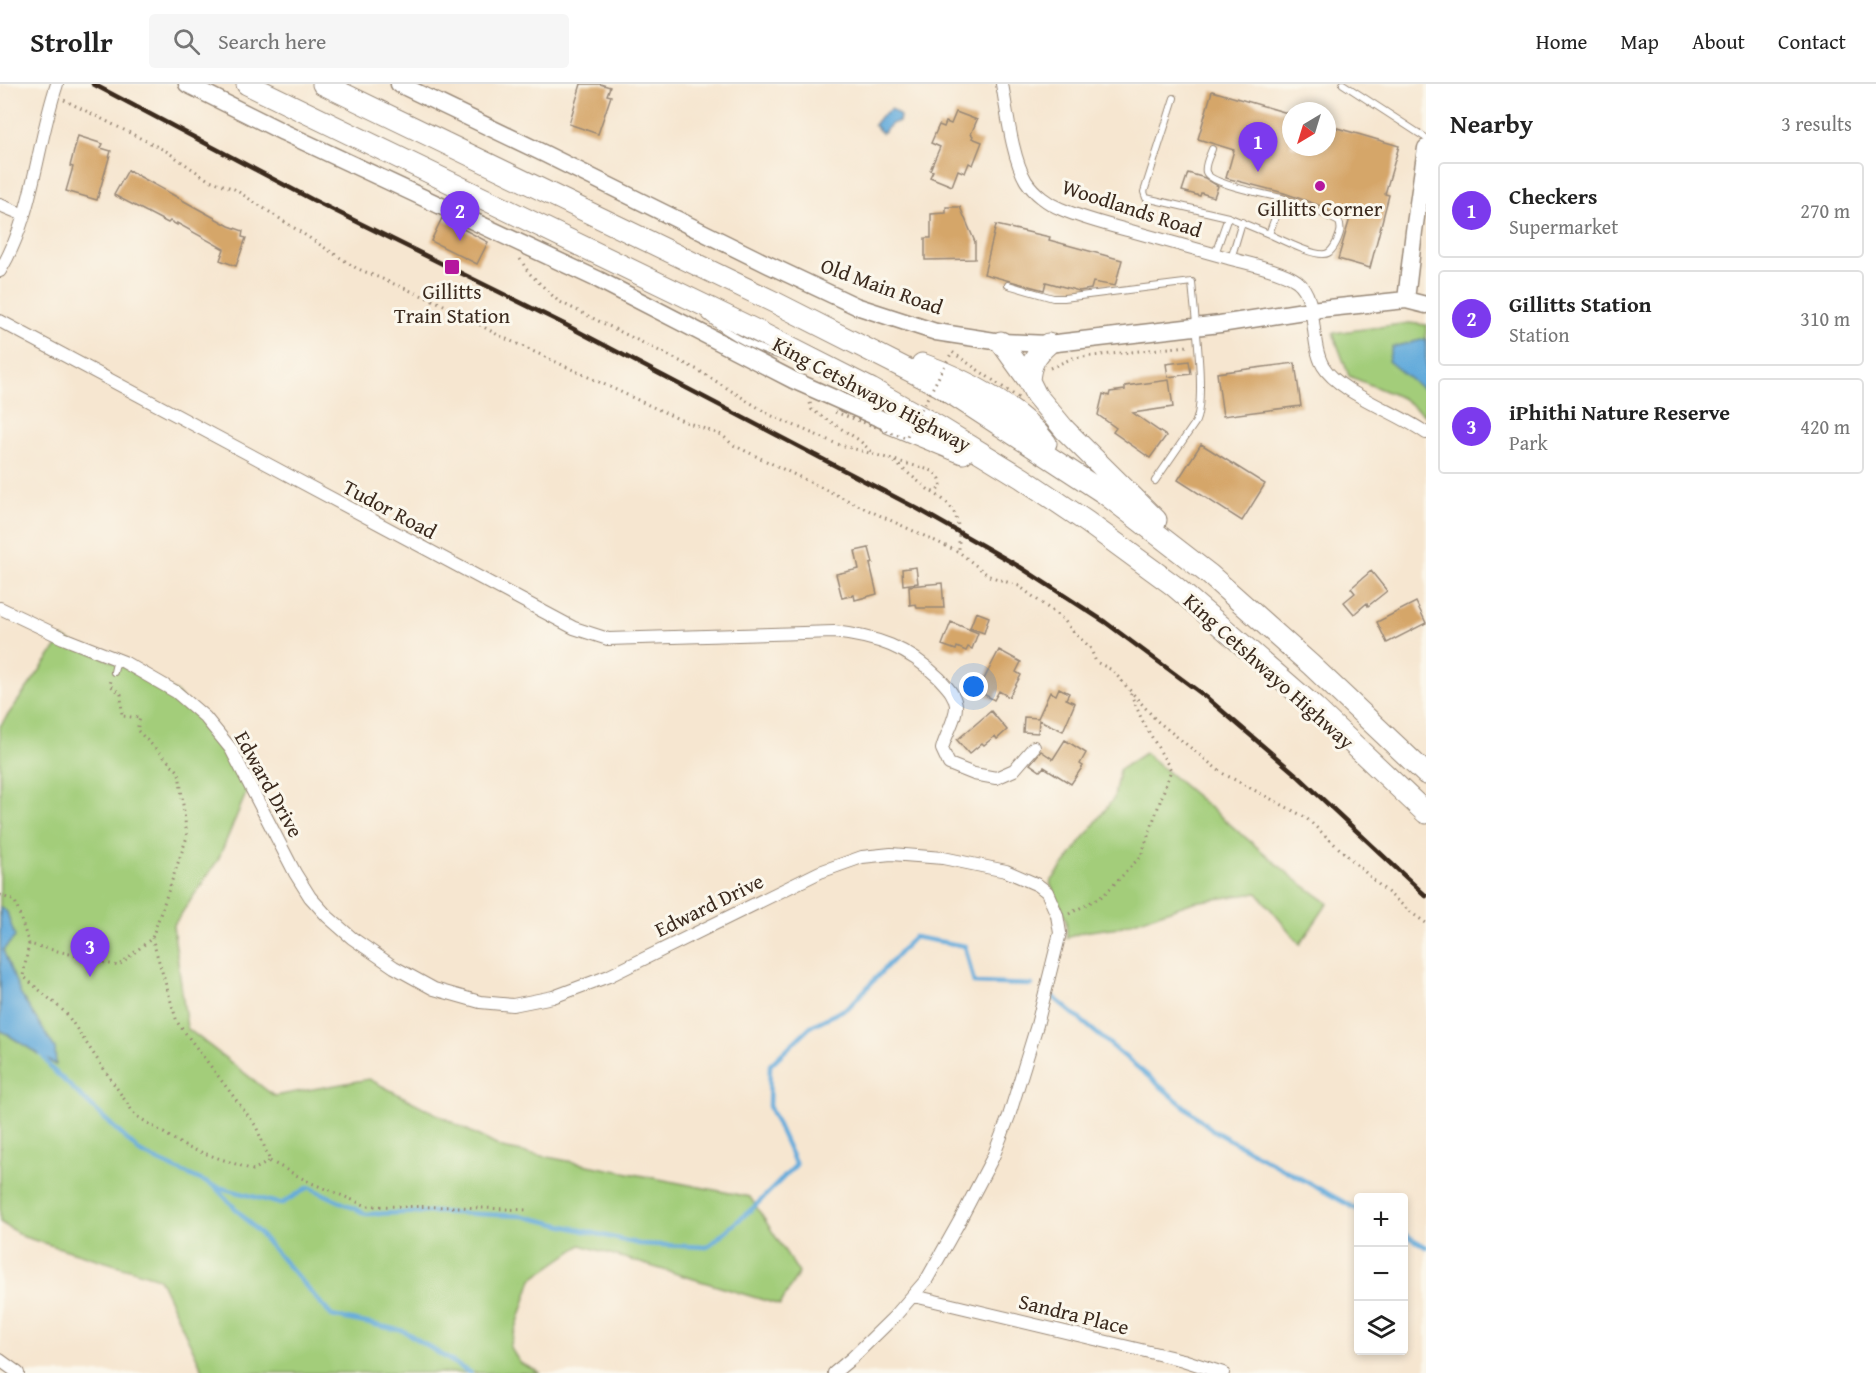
<!DOCTYPE html>
<meta charset="utf-8">
<style>
:root{--surface:#fff;--page:#f6f6f6;--text:#222;--muted:#767676;--line:#e0e0e0;--accent:#7c3aed}
body{margin:0;font-family:"Gentium Book Plus",serif;background:var(--page);color:var(--text)}
.controls{position:absolute;right:18px;bottom:18px;display:grid;overflow:hidden;border-radius:6px;box-shadow:0 3px 9px #0003}
.controls button{width:54px;height:54px;display:grid;place-items:center;padding:0;border:0;border-bottom:2px solid var(--line);background:var(--surface);color:var(--text);font:30px sans-serif}
.compass{position:absolute;left:1282px;top:18px;width:54px;height:54px;border-radius:50%;background:var(--surface);box-shadow:0 3px 9px #0003;rotate:218deg}
.you{position:absolute;left:974px;top:603px;width:21px;height:21px;margin:-15px;border:4px solid #fff;border-radius:50%;background:#1a73e8;box-shadow:0 0 0 9px #1a73e833}
.badge{display:grid;place-items:center;width:39px;height:39px;border-radius:50%;background:var(--accent);color:#fff;font-size:20px;font-weight:700}
.pin{position:absolute;translate:-50% -50px;filter:drop-shadow(0 2px 3px #0008)}
.pin::after{content:'';position:absolute;top:32px;width:21px;height:18px;background:inherit;clip-path:polygon(0 0,100% 0,50% 100%)}
.list{margin:0;padding:0;list-style:none}
h2{display:flex;justify-content:space-between;align-items:center;height:78px;margin:0;padding:0 24px;font-size:26px}
h2 small{font-size:20px;font-weight:400;color:var(--muted)}
.list li{display:grid;grid-template-columns:39px 1fr auto;gap:18px;align-items:center;box-sizing:border-box;height:96px;margin:0 12px 12px;padding:0 12px;border:2px solid var(--line);border-radius:6px}
.list b{display:block;font-size:22px;white-space:nowrap}
.list p{margin:0;font-size:20px;white-space:nowrap;color:var(--muted)}
.list em{font-size:20px;font-style:normal;color:var(--muted)}
.icon{flex:none;width:33px;height:33px;fill:none;stroke:currentColor;stroke-width:2;stroke-linecap:round;stroke-linejoin:round}
.map{position:relative;flex:none;width:1426px;height:1289px;overflow:hidden}
header{display:flex;align-items:center;gap:36px;box-sizing:border-box;height:84px;padding:0 30px;background:var(--surface);border-bottom:2px solid var(--line)}
header strong{font-size:28px}
nav{display:flex;gap:33px;margin-inline-start:auto;font-size:21px}
.search{width:420px;height:54px;background:var(--page);display:flex;align-items:center;gap:15px;box-sizing:border-box;padding:0 21px;border-radius:6px;color:var(--muted);font-size:22px}
main{display:flex}
aside{flex:1;background:var(--surface)}
.map>svg:first-child{display:block}
.green{fill:#a3cd7a;stroke:#6f7c4c;stroke-width:1.5}
.water{fill:#64abdb;stroke:#506a7c;stroke-width:1.5}
.lines{fill:none;stroke-linecap:round;stroke-linejoin:round}
.stream{stroke:#64abdb;stroke-width:4.5}
.building{fill:#d5a669}
.lane-casing{stroke:#988877;stroke-width:8}
.street-casing{stroke:#988877;stroke-width:14}
.secondary-casing{stroke:#988877;stroke-width:19}
.highway-casing{stroke:#988877;stroke-width:23}
.path{stroke:#988877;stroke-width:3;stroke-dasharray:1.5 4.5;stroke-linecap:butt}
.lane{stroke:#fff;stroke-width:6}
.street{stroke:#fff;stroke-width:12}
.secondary{stroke:#fff;stroke-width:16}
.highway{stroke:#fff;stroke-width:21}
.rail{stroke:#3b2a1e;stroke-width:4.5}
.path-bridge{stroke:#988877;stroke-width:3;stroke-dasharray:1.5 4.5;stroke-linecap:butt}
.poi-dot{fill:#b5179e;stroke:#fbf7ec;stroke-width:2}
.labels{text-anchor:middle;dominant-baseline:central;stroke-width:6;stroke-linejoin:round;paint-order:stroke}
.street-label{font-size:21px;fill:#3b2a1e;stroke:#fbf7ec}
.poi-label{font-size:21px;fill:#3b2a1e;stroke:#fbf7ec}
</style>
<header>
<strong>Strollr</strong>
<div class="search"><svg class="icon" aria-label="search" viewBox="0 0 24 24"><circle cx="10" cy="10" r="6"/><path d="M15 15l6 6"/></svg>Search here</div>
<nav><a>Home</a><a>Map</a><a>About</a><a>Contact</a></nav>
</header>
<main>
<div class="map">
<svg width="1426" height="1289" viewBox="0 0 1426 1289">
<rect width="100%" height="100%" fill="#fbf7ec"/>
<filter id="ink" filterUnits="userSpaceOnUse"><feTurbulence type="fractalNoise" baseFrequency=".0167" numOctaves="2"/><feDisplacementMap in="SourceGraphic" scale="12" xChannelSelector="R" yChannelSelector="G"/><feConvolveMatrix kernelMatrix="1 2 1 2 8 2 1 2 1" color-interpolation-filters="sRGB"/></filter>
<filter id="wash" filterUnits="userSpaceOnUse"><feTurbulence type="fractalNoise" baseFrequency=".008" numOctaves="4" result="noise"/><feDisplacementMap in="SourceGraphic" scale="24" xChannelSelector="R" yChannelSelector="G"/><feGaussianBlur stdDeviation="1.35" result="paint"/><feColorMatrix in="noise" values="0 0 0 0 0 0 0 0 0 0 0 0 0 0 0 0 0 1.4 0 .05"/><feComposite in="paint" operator="in"/></filter>
<g filter="url(#wash)">
<rect width="100%" height="100%" fill="#f6e6d0"/>
<path class="green" d="M1409,239L1426,241V332L1402,314L1349,292L1333,249Z
M63,554L176,608L209,646L250,700L218,776L173,842L187,944L274,1012L369,995L502,1064L750,1113L799,1189L780,1221L581,1161L532,1195L510,1263L520,1279L541,1289H204L159,1194L24,1153L0,1138V642Z
M1145,669L1295,795L1328,819L1300,860L1257,809L1194,818L1119,843L1083,848L1067,854L1066,835L1050,799L1114,714L1119,686Z"/>
<path class="water" d="M891,25L900,32L899,38L893,39L882,49L874,41L881,32Z
M1426,255V308L1388,277L1392,263Z
M0,823L7,828L15,853L3,866L21,911L55,964L56,981L0,946Z"/>
<g class="lines">
<path class="stream" d="M1052,912L1214,1047L1358,1126
M41,969L51,984L141,1069L214,1102L260,1150L332,1232L404,1247L470,1289
M214,1102L281,1120L309,1103L366,1130L433,1128L523,1132L639,1160L707,1163L753,1124L796,1081L769,1022L770,981L811,942L849,923L914,853L965,862L974,899L1032,901
M1404,1150L1426,1163"/>
</g>
<g id="blocks">
<path class="building" d="M581,0H600L610,3L607,11L611,12L598,50L569,40Z
M1212,7L1291,30V63H1327V41L1399,62L1385,110L1389,111L1370,184L1338,175L1350,134L1335,130L1324,125V123L1284,109L1226,94L1234,66L1198,55Z
M956,28L977,36L971,50L973,52L972,54L982,58L973,81L969,79L965,89L958,86L952,102L930,93L933,87L930,86L940,63L931,59L939,41L944,43L946,38L951,40Z
M78,52L103,60L101,64L111,67L97,116L66,107L73,83L70,82Z
M128,86L229,142L243,147L242,153L246,154L236,182L220,176L224,165L177,139V141L170,137L168,139L114,111Z
M1188,89L1205,94L1218,102L1214,113L1201,109L1200,112L1182,107Z
M946,123H960L975,158V175L925,176V154H931V130L946,129Z
M442,134L488,158L477,180L431,157Z
M996,141L1050,153L1049,156L1122,176L1115,202L1093,198L1091,205L1079,207L1046,198L1044,206L984,190Z
M1189,277L1191,290L1168,293L1166,280Z
M1295,279L1301,322L1223,332L1217,289Z
M1169,296L1173,323L1133,329L1166,352L1150,374L1113,348L1116,344L1098,331L1103,310L1109,312L1110,308L1125,306V302Z
M1201,360L1265,400L1242,437L1178,396Z
M869,464L873,479L870,480L877,510L855,516L854,511L842,514L836,490L859,485L855,467Z
M916,483L918,499L903,501L902,485Z
M1371,487L1387,507L1368,522L1367,519L1354,530L1344,518L1355,509L1351,504Z
M942,499L944,524H917L916,520L910,521L909,502Z
M1416,518L1426,539L1387,559L1377,538Z
M976,528L989,533L984,549L970,544Z
M951,538L978,549L972,565L968,563L966,567L957,563L956,566L942,561Z
M999,566L1021,578L1016,588L1021,591L1009,613L999,607L994,616L978,607Z
M1059,604L1069,609L1066,615L1075,619L1063,647L1039,636L1038,649L1023,648L1024,633L1038,634L1050,608L1056,611Z
M991,627L1007,646L997,655L995,652L984,661L982,659L969,670L957,656Z
M1065,656L1086,669L1080,680L1083,682L1071,700L1044,683L1040,687L1030,680L1041,667L1053,675Z"/>
</g>
</g>
<g filter="url(#ink)">
<use href="#blocks" fill-opacity="0" stroke="#988877" stroke-width="1.5"/>
<g class="lines">
<g class="lane-casing">
<path id="lane" d="M1343,0L1426,54
M1174,14L1144,108L1146,114L1228,133L1269,150
M1212,65C1210,71 1204,81 1206,88C1210,100 1268,111 1282,114
M1282,114L1321,129L1339,138C1342,145 1340,150 1337,157C1335,161 1333,166 1328,169C1318,175 1280,155 1269,150Z
M1215,170L1228,133
M1231,175L1242,138
M1008,201L1053,214H1064L1192,198C1194,227 1207,317 1195,339L1155,397
M707,233C730,252 762,269 791,274
M114,588L117,575"/>
</g>
<g class="street-casing">
<path id="street" d="M1002,0C1007,27 1012,74 1026,97C1034,109 1048,120 1061,125C1084,135 1108,141 1131,147C1163,156 1196,165 1228,174C1246,179 1282,186 1297,197C1319,214 1309,258 1323,282C1339,309 1399,329 1426,349
M0,121L24,131
M0,187C34,130 36,62 57,0
M0,237L574,544L608,555L834,548C877,553 907,563 939,594C947,603 954,609 956,621C957,633 945,652 942,665L949,680L974,690L996,694L1014,686L1034,663
M0,524L63,554L124,578L176,608L205,633L231,665L295,789L310,813L328,833L352,854L394,883L434,905L480,918L513,921L553,913L609,892L820,788L862,773L891,770L943,774L1006,787L1038,801L1047,808L1057,831L1060,849L1037,941L1009,1032L993,1073L959,1138L927,1195L895,1232L852,1274L834,1289
M914,1212L1183,1276L1223,1289
M0,1276L18,1289"/>
</g>
<g class="secondary-casing">
<path id="secondary" d="M187,0L283,48L599,196L793,296L890,339
M399,0L545,70L769,181L856,222L936,248L1001,258L1048,260L1220,240L1310,226L1406,216L1426,221
M1406,216L1414,147L1426,64"/>
</g>
<g class="highway-casing">
<path id="highway" d="M247,0L755,246L871,305L939,343L1022,394L1087,438L1173,501L1221,542L1314,623L1426,729
M323,0L776,219L940,302L1104,409L1210,491L1311,581L1426,690
M1001,258L1029,297L1036,311L1065,346L1156,436
M922,280C962,294 1020,324 1046,359
M1029,297C1030,281 1035,271 1048,260
M890,339L963,369"/>
</g>
<path class="path" d="M64,16L166,67L207,95L234,105L356,184L442,220L498,251L683,337L722,351L733,361L866,425L959,468L989,492L1019,502L1064,536L1074,549L1090,563L1096,578L1112,586L1156,636L1222,689L1305,733L1378,800L1413,830L1426,839
M520,175L529,189L558,217L698,286L770,331L837,360L933,387L940,395L941,401L937,407H930L892,376
M1050,284L1073,274L1188,262
M810,319L812,326L859,356L874,370
M932,408C959,424 959,437 959,467
M0,811L15,817L29,860L118,882L152,854L187,753L179,688L137,646L140,634L122,632L121,610L110,601L111,596
M1069,830L1104,811L1141,772L1171,686L1142,636L1130,608
M29,860L23,892L66,929L135,1031L186,1063L253,1086L270,1077L256,1042L177,938L152,854
M270,1077L309,1098L367,1122L461,1123L527,1126"/>
<use href="#lane" class="lane"/>
<use href="#street" class="street"/>
<use href="#secondary" class="secondary"/>
<use href="#highway" class="highway"/>
<path class="rail" d="M93,0L313,116L564,240L918,425L1020,483L1105,538L1206,613L1299,693L1426,812"/>
<path class="path-bridge" d="M835,328L906,354L952,268L1020,315"/>
</g>
</g>
<g class="poi-dot">
<circle cx="1320" cy="102" r="6"/>
<rect x="444" y="175" width="16" height="16" rx="3"/>
</g>
<g class="labels">
<g class="street-label">
<text transform="translate(1132 124) rotate(18)">Woodlands Road</text>
<text transform="translate(882 202) rotate(20)">Old Main Road</text>
<text transform="translate(872 310) rotate(28)">King Cetshwayo Highway</text>
<text transform="translate(390 425) rotate(28)">Tudor Road</text>
<text transform="translate(1269 587) rotate(42)">King Cetshwayo Highway</text>
<text transform="translate(269 700) rotate(61)">Edward Drive</text>
<text transform="translate(709 821) rotate(-26)">Edward Drive</text>
<text transform="translate(1074 1230) rotate(14)">Sandra Place</text>
</g>
<g class="poi-label">
<text x="1320" y="124">Gillitts Corner</text>
<text x="452" y="207">Gillitts<tspan x="452" dy="24">Train Station</tspan></text>
</g>
</g>
</svg>
<div class="controls">
<button>+</button>
<button>−</button>
<button><svg class="icon" aria-label="layers" viewBox="0 0 24 24"><path d="M12 4l9 5-9 5-9-5zM3 14l9 5 9-5"/></svg></button>
</div>
<svg class="compass" viewBox="-18 -18 36 36"><path d="M0-13l5 13h-10z" fill="#e53935"/><path d="M0 13l5-13h-10z" fill="#767676"/></svg>
<div class="you"></div>
<div class="pin badge" style="left:1258px;top:88px">1</div>
<div class="pin badge" style="left:460px;top:157px">2</div>
<div class="pin badge" style="left:90px;top:893px">3</div>
</div>
<aside>
<h2>Nearby<small>3 results</small></h2>
<ul class="list">
<li><span class="badge">1</span><div><b>Checkers</b><p>Supermarket</p></div><em>270 m</em></li>
<li><span class="badge">2</span><div><b>Gillitts Station</b><p>Station</p></div><em>310 m</em></li>
<li><span class="badge">3</span><div><b>iPhithi Nature Reserve</b><p>Park</p></div><em>420 m</em></li>
</ul>
</aside>
</main>
